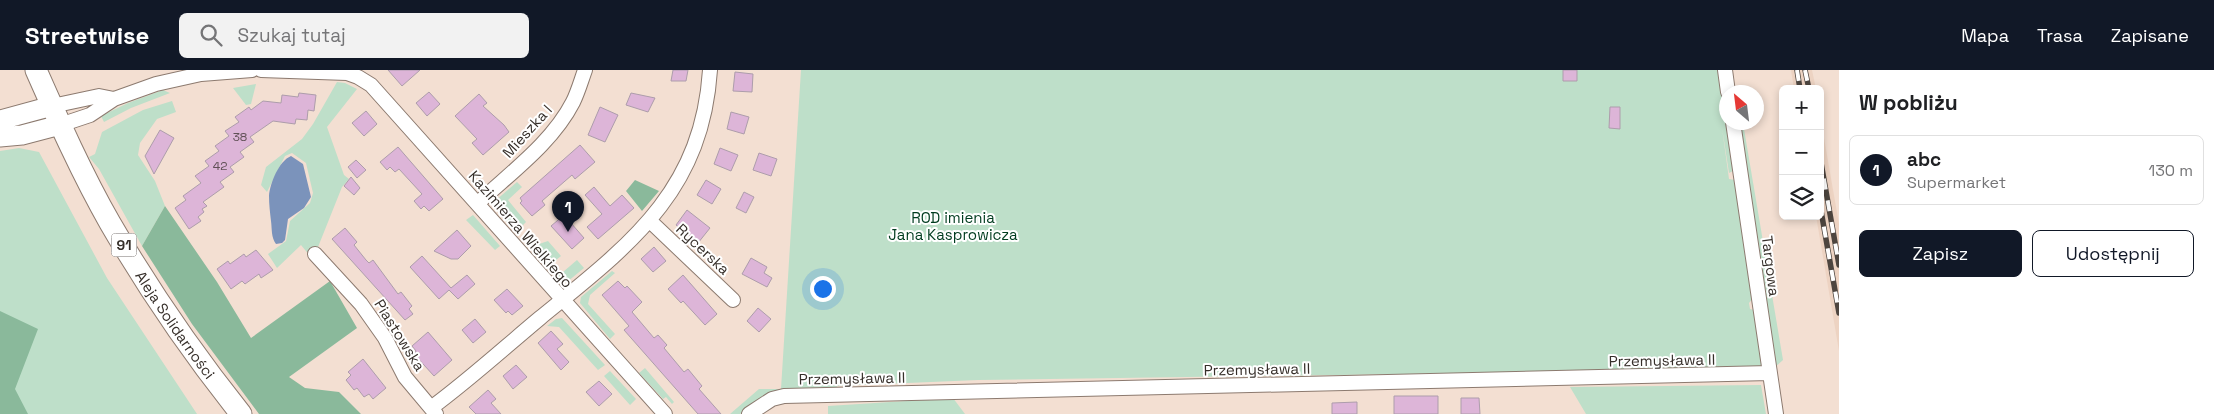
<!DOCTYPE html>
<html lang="pl">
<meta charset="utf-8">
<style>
:root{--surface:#fff;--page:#f2f2f2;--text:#202124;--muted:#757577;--line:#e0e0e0;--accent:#111827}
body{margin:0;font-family:"Space Grotesk",sans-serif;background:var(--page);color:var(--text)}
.controls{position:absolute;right:15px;top:15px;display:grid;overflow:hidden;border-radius:8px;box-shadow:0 2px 8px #0003}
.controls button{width:45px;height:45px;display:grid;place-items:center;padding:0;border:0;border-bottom:1px solid var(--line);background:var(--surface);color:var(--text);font:25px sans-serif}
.compass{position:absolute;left:1719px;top:15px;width:45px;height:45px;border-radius:50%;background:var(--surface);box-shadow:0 2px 8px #0003;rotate:332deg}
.you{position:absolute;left:822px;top:218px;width:18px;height:18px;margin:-12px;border:4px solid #fff;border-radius:50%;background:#1a73e8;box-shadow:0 0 0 8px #1a73e833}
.badge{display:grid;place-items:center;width:32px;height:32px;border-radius:50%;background:var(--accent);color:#fff;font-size:16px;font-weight:700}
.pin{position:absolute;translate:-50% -41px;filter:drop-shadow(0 1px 2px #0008)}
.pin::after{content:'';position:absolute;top:26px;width:18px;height:15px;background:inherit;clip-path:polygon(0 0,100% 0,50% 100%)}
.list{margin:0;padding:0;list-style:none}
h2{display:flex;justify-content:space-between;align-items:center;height:65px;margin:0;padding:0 20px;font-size:21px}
h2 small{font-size:16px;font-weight:400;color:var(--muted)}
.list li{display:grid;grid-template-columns:32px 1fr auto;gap:15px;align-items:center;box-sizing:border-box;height:70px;margin:0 10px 10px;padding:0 10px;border:1px solid var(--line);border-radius:8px}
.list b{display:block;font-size:19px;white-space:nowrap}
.list p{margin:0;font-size:16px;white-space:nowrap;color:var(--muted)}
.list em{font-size:16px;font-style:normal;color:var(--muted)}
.actions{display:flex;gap:10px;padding:15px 20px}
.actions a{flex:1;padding:11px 0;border:1px solid var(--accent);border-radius:8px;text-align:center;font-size:18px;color:var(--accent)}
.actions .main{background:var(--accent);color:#fff}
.icon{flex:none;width:28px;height:28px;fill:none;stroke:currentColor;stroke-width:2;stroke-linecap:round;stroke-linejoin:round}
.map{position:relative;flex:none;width:1839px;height:344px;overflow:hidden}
header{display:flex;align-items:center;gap:30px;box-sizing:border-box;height:70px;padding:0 25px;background:var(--accent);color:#fff}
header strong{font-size:24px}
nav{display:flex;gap:28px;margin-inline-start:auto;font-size:18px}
.search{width:350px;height:45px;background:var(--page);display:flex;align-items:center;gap:12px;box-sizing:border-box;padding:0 18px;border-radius:8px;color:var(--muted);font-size:19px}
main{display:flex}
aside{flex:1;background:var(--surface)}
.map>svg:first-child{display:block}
.built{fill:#edd3c2}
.green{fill:#bedfc9}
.forest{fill:#8ab99b}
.water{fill:#7b93bb}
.building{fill:#ddb5d8;stroke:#ad9dab}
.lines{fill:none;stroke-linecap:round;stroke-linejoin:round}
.street-casing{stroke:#8c7a6f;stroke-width:16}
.secondary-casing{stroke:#8c7a6f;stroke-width:21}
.primary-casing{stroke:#8c7a6f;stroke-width:23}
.street{stroke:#fff;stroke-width:14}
.secondary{stroke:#fff;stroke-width:19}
.primary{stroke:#fff;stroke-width:21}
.rail-casing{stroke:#4d453f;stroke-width:5.5}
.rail{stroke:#fff;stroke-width:4;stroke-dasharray:11;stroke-linecap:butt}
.labels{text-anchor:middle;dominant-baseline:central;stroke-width:4;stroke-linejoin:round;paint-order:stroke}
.number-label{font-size:12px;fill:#605056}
.shield{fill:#fff;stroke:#726d6a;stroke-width:1}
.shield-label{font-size:14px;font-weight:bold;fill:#362f2a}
.street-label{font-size:15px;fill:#362f2a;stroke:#fff}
.park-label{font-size:15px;fill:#003c1f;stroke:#fff}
</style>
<header>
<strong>Streetwise</strong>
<div class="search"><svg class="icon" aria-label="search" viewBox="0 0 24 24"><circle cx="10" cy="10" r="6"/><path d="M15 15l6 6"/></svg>Szukaj tutaj</div>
<nav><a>Mapa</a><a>Trasa</a><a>Zapisane</a></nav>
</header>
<main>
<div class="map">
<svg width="1839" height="344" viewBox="0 0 1839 344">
<rect width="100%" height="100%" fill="#f3dfd2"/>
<path class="built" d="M1791,0H1812L1816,19H1794Z
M1820,45L1839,154V281L1816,146H1820Z"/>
<path class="green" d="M801,0H1720L1735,100L1729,103L1722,58L1729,109L1735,110L1736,112L1753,228L1749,233L1750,239L1754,240L1765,296L1759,299L978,310L837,316V321L770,325L740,344H730L759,319H781Z
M337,12L345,13L357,19L327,57L344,105L349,109L342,117L318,177L310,186L301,175L277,198L268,184L286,171L290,151L310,133L313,123L306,93L292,83L285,86L267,122L261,115L266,97L302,69L313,54Z
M256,14L251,34L246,35L233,18Z
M163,20L170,23L131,38L104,52L101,46L128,33Z
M172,31L176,42L157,49L140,73L138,85L155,111L165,136L142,176L99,99L89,87L95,84L102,62L143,40Z
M1739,53H1743L1783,290L1775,297Z
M19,78L39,82L107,208L197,344H0V81Z
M517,112L522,117L508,130L526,152L516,162L494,138L495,131Z
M473,145L500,176L495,180L466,150Z
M548,171L561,186L546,198L533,180L539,174Z
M577,190L584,198L567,212L561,213L556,208Z
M612,201L615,203L590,225L588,234L615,264L610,269L580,233L581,227Z
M562,248L605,295L598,300L559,257L547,256L556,249Z
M645,298L674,332L672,334L666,327L663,329L639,303Z
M610,301L636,329L630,335L604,306Z
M1761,315L1766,344H1586L1570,317Z
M953,328L965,344H828V336Z"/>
<path class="forest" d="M635,110L659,121L642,141L626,121Z
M165,136L217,212L251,268L330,211L357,258L289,307L305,318L339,322L361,344H259L192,254L142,176Z
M0,241L38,259L15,319L28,344H0Z"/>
<path class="water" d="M291,86L303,94L311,127L304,138L288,149L285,170L282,173L276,174C271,168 272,158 271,151C270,143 269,134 269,126C270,113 279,91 291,86Z"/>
<path class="building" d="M388,0H420L402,16Z
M673,0H688L686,11H671Z
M1563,0H1577V11H1563Z
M735,2L753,4L752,22L733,21Z
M429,22L440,34L427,46L416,33Z
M299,23L316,25L314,41L308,40L307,50L296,49L295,54L273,51L250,67L254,72L240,82L244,87L230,97L234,102L220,112L224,117L203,132L207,136L202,139L204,142L198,147L201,151L189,159L175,138L186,130L183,126L201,113L195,106L209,96L205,91L219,81L215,76L229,66L225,61L239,52L235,47L249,37L251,40L263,31L281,33L282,25L298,27Z
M631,23L655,28L648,42L626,35Z
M479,24L487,33L483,36L504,55L509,62L483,85L472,73L477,69L455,46Z
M600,37L618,45L605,72L588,65Z
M1610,37H1620V59L1609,58Z
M366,41L377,54L364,66L352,53Z
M731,42L749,47L744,64L727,59Z
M160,60L174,68L154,104L145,86Z
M580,75L595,92L575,109L572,105L542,131L545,135L532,146L520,133L522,131L520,128Z
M398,77L443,129L429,141L424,136L421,139L414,131L422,124L399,99L395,102L390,97L387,100L380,92Z
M720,78L738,85L731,101L714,94Z
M759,83L777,89L771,106L753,100Z
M356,90L366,100L357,108L348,97Z
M351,107L360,118L354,125L344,116Z
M706,110L721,119L712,134L697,125Z
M594,117L610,136L622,125L634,138L598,169L587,157L602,144L585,125Z
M744,122L754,127L746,143L736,138Z
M687,140L710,158L698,173L676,155Z
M564,145L584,168L572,179L551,156Z
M345,158L357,172L354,175L366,190L369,193L373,190L398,224L401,222L412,236L409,239L413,244L405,250L332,169Z
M457,160L471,176L458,189H451L434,181Z
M654,177L666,191L653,202L641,189Z
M256,180L273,200L261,208L259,204L245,214L242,211L231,219L217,199L228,191L230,194L244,184L246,187Z
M422,186L451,218L467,205L475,214L458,229L449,220L439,229L410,197Z
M751,188L767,197L764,203L772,208L767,217L742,204Z
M683,205L717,244L705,255L683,231L681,233L668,219Z
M618,211L625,218L627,216L642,232L632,242L654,268L658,265L667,275L664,278L684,302L688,299L702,316L699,319L721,344H698L624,260L629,256L602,225Z
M507,219L523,236L512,245L508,241L506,243L494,230Z
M758,238L771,249L759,262L747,251Z
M475,249L486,262L473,273L462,260Z
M551,261L563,274L557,279L569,292L561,300L538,273Z
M428,262L452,290L434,306L414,284L416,281L412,276Z
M363,289L386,318L373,329L369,324L364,327L357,318L354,320L346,310L351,305L348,302Z
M516,295L527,307L513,319L503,306Z
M599,311L612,324L599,336L586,322Z
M488,320L496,329L491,333L501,344H476L469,337Z
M1394,326H1438V344H1394Z
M1461,328H1479L1480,344H1461Z
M1357,332V344H1332V333Z"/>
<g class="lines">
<g class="street-casing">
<path id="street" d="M261,0L347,3L358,7L371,15L665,344
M1725,0L1728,22
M52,36L99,26L114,29
M1733,52L1776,344
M60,55L90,45L114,29L156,14L201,4L252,0
M478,133C510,103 552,73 573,32C578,22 581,11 585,0
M650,151L733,230
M315,184L361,234L385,268L405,307L436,344
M431,338C469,310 504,278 540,248C628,176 702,123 710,0
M749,344L772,329L784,326L1770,303"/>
</g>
<g class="secondary-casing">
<path id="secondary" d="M0,50L52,36
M0,67L22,65L60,55"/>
</g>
<g class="primary-casing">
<g id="primary">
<path id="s1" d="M36,0C59,52 82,104 110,153C149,220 193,284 241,344"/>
</g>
</g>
<use href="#street" class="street"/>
<use href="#secondary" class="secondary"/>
<use href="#primary" class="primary"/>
<g class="rail-casing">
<path id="rail" d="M1797,0L1800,19
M1805,0L1809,19
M1820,87L1839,195
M1820,135L1839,243"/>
</g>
<use href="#rail" class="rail"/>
</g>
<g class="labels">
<g class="number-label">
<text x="240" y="67">38</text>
<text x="220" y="96">42</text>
</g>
<rect class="shield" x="111.5" y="163.5" width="25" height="23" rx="4"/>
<g class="shield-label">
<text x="124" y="175">91</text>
</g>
<g class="street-label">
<text transform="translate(527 61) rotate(-48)">Mieszka I</text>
<text transform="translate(521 159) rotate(49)">Kazimierza Wielkiego</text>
<text transform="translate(703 179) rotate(43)">Rycerska</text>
<text transform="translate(1771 196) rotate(83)">Targowa</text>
<text stroke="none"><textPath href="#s1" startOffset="291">Aleja Solidarności</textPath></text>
<text transform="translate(400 265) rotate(58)">Piastowska</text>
<text transform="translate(1662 290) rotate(-1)">Przemysława II</text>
<text transform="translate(1257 299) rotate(-1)">Przemysława II</text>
<text transform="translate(852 308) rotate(-1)">Przemysława II</text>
</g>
<g class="park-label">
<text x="953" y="147">ROD imienia<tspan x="953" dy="17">Jana Kasprowicza</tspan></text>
</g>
</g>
</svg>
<div class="controls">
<button>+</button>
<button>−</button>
<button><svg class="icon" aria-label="layers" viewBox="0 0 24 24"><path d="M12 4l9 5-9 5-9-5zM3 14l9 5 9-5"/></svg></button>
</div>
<svg class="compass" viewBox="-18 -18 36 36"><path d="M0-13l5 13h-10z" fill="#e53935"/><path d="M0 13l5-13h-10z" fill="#757577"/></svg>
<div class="you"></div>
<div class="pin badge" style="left:568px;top:162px">1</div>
</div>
<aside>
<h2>W pobliżu<small></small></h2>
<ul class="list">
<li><span class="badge">1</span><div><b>abc</b><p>Supermarket</p></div><em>130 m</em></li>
</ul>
<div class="actions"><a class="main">Zapisz</a><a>Udostępnij</a></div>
</aside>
</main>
